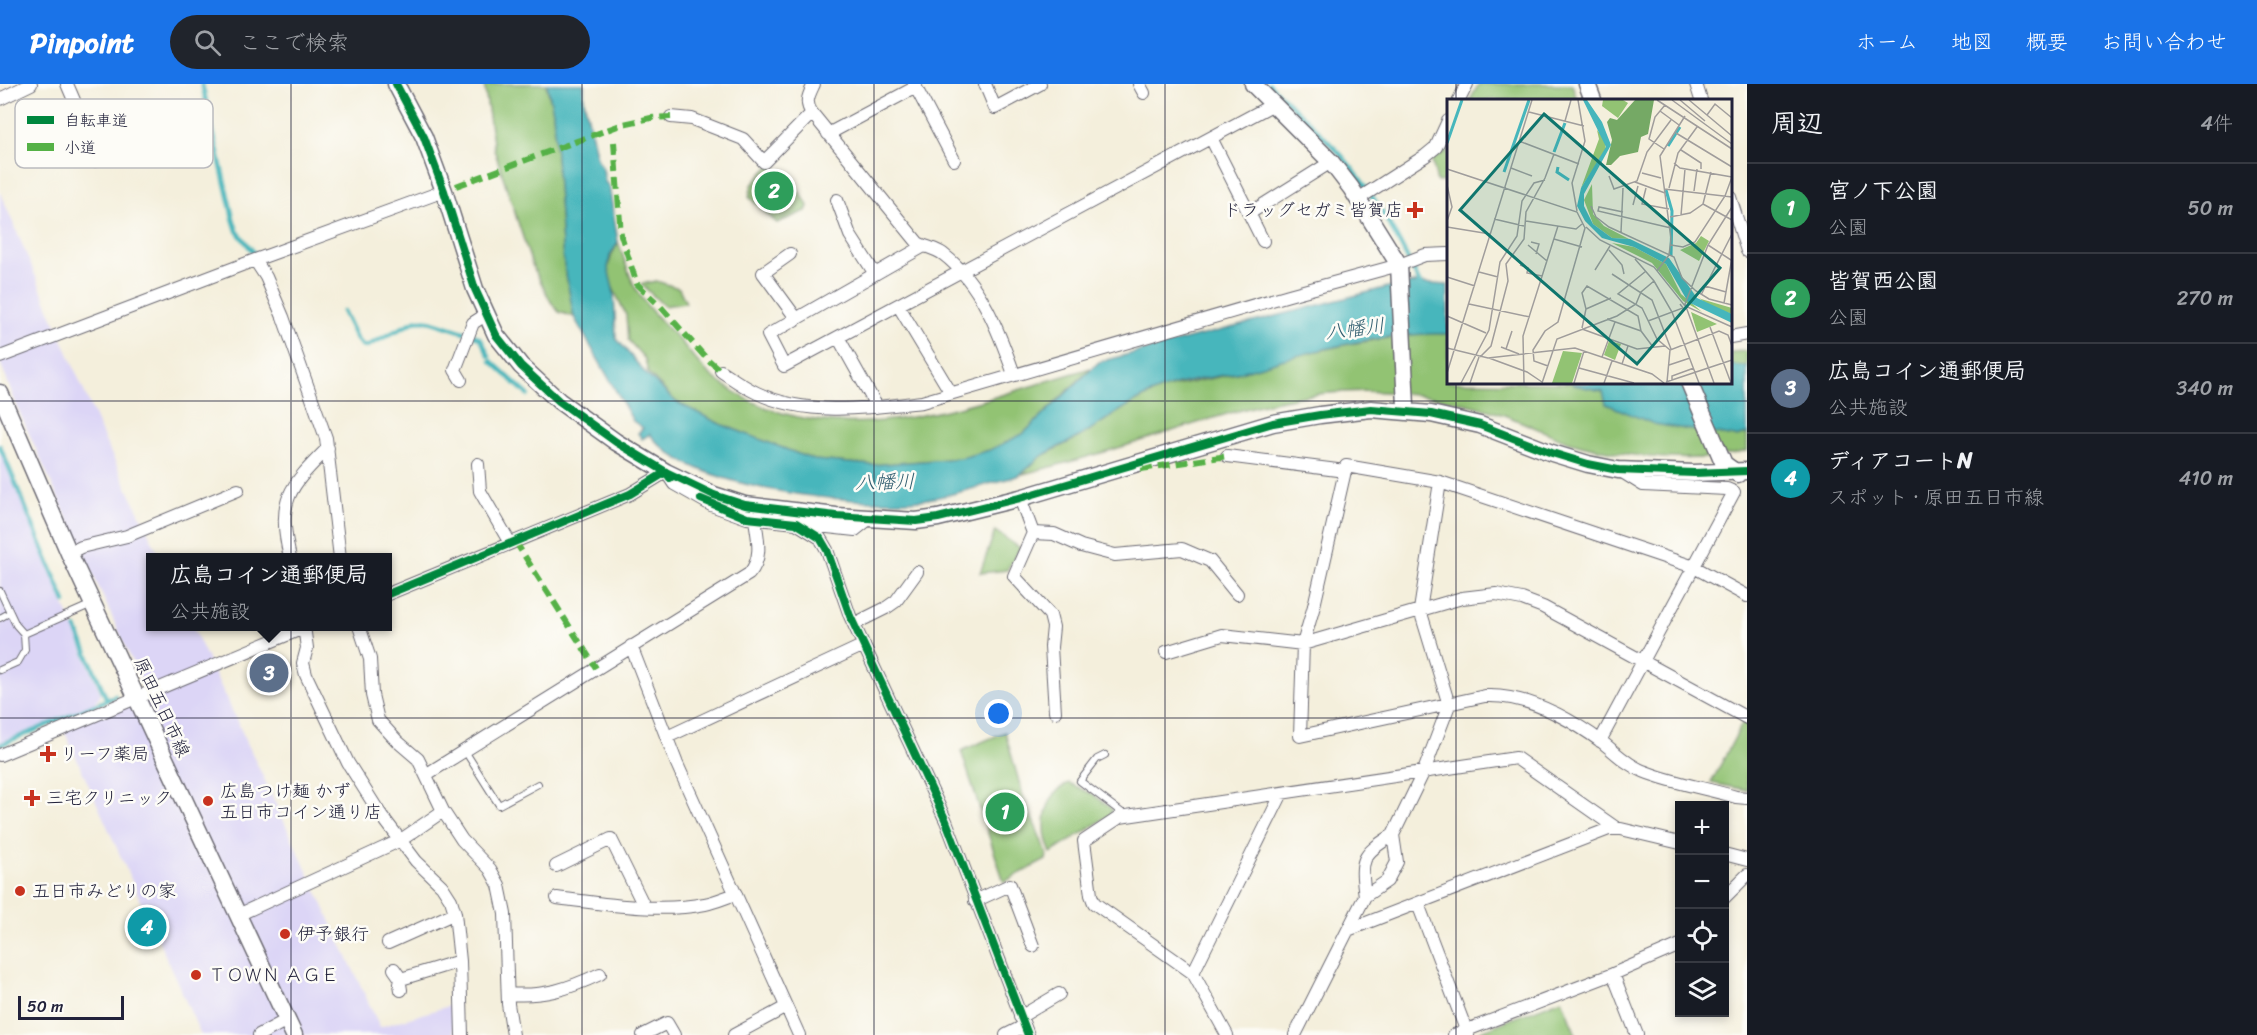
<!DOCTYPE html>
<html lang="ja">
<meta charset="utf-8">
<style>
:root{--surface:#171b24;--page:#20242c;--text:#f1f3f6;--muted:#9ea1a6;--line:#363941;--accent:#1a73e8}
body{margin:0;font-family:Sriracha,"Klee One",sans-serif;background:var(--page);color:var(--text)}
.controls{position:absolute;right:18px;bottom:18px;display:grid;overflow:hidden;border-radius:0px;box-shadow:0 3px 9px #0003}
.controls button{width:54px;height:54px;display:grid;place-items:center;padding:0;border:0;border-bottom:2px solid var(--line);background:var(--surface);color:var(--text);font:30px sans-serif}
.scale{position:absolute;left:18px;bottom:15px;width:106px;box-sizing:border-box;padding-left:6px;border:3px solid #22223b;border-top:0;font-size:16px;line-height:21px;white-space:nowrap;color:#22223b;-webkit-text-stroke:4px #fdfcf7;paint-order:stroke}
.you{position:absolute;left:999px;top:630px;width:21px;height:21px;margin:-15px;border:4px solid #fff;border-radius:50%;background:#1a73e8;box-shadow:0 0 0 9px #1a73e833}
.badge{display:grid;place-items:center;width:39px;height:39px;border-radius:50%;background:var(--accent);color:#fff;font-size:20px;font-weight:700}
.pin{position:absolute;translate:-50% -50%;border:3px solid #fff;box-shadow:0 2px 6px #0006}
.popup{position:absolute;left:146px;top:469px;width:246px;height:78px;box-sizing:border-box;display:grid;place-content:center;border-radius:0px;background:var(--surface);filter:drop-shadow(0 2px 4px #0005);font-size:20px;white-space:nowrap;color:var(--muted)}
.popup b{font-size:22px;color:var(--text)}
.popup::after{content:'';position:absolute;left:50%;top:100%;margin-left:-12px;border:12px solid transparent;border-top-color:var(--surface)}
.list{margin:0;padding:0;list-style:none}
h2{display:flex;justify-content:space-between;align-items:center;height:78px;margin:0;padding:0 24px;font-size:26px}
h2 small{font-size:20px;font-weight:400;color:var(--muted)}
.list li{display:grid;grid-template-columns:39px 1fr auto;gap:18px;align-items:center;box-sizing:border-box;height:90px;padding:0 24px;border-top:2px solid var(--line)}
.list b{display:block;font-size:22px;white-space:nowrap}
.list p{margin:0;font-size:20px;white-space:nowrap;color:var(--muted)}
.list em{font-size:20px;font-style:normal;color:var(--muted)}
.icon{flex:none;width:33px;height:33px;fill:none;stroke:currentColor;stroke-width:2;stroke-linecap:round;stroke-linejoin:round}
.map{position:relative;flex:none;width:1747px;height:951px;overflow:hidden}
header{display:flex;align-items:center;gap:36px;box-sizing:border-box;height:84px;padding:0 30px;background:var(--accent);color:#fff}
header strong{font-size:28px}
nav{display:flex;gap:33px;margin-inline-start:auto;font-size:21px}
.search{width:420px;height:54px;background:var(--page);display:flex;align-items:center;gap:15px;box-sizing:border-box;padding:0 21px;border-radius:33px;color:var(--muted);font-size:22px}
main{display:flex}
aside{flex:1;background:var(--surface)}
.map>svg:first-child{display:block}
.built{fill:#dcd5f6}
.green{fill:#92c373;stroke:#5a7257;stroke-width:1.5}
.water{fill:#46b6bc;stroke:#346c7c;stroke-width:1.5}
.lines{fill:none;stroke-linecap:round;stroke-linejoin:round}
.stream{stroke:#46b6bc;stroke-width:4.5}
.lane-casing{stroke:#6c6a73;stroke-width:8}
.street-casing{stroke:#6c6a73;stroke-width:14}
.secondary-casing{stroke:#6c6a73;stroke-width:19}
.lane{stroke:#fff;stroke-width:6}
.street{stroke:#fff;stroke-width:12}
.secondary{stroke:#fff;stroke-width:16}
.quiet{stroke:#55b146;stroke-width:6;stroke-dasharray:12 6;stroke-linecap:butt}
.cycleway-casing{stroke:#fdfcf7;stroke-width:11}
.cycleway{stroke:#00873e;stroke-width:8}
.grid{fill:none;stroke:#22223b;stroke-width:1.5;stroke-opacity:0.55}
.poi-dot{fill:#c8321e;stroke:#fdfcf7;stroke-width:2}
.labels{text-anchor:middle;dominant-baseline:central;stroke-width:5;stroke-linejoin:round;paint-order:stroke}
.poi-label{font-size:18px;fill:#22223b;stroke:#fdfcf7;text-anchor:start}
.street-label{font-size:18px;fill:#22223b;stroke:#fdfcf7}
.water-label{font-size:20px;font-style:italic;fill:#305d6f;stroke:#fdfcf7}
.inset-river{fill:none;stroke:#46b6bc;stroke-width:3}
.inset-road{fill:none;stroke:#a09d9c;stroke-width:1.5}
.view{fill:#0f766e;fill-opacity:0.15;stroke:#0f766e;stroke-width:3}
.inset-edge{fill:none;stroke:#22223b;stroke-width:3}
.key{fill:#fdfcf7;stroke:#bbbbbf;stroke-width:1.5}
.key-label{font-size:16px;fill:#22223b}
</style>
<header>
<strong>Pinpoint</strong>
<div class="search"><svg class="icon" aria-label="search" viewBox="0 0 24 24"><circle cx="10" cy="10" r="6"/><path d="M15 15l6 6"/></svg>ここで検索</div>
<nav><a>ホーム</a><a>地図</a><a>概要</a><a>お問い合わせ</a></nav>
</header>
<main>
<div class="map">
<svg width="1747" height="951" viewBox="0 0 1747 951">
<rect width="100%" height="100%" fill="#fdfcf7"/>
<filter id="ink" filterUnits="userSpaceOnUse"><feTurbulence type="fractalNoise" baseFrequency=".0167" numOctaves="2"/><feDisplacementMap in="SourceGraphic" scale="12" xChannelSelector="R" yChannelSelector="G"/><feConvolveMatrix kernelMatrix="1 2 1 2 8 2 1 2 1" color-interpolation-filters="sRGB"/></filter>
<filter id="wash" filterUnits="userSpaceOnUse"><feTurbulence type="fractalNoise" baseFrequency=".008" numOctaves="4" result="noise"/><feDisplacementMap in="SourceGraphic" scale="24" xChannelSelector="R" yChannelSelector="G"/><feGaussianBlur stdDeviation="1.35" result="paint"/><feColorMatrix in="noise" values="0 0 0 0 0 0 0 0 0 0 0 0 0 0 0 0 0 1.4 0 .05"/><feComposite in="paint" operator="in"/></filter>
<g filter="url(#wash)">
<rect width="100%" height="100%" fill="#f4efdc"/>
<path class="built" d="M0,108L106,359L160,473L150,474V542L193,543L380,943L452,921L454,951H201L63,644L147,610L21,332L0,278Z
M0,366L101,610L93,621L0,660Z"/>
<path class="green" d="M484,0H546L553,27L563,175L574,233L559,228L551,218L532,181L494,65Z
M1479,0H1572L1577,16H1470Z
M1448,61V97L1437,98L1432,77L1446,67Z
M770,81C784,91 801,106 808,122L806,127L777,139L749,113L752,101Z
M618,158C624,173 628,191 636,205C646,224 668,244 683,260C694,274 706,289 721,299C833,380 974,317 1091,284L1023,350L990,366L961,374L872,381L814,376L720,340L676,318L648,289L645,275L628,256L626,231L609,196L608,184L611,173Z
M656,197L679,204L686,219L664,222L641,200Z
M1422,249L1448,250V298L1571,299L1575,301L1603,307L1655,340L1736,353L1747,350V367C1732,370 1717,373 1702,374C1659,376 1609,370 1567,357C1546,349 1526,339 1504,331C1466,318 1424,310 1384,308C1294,302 1213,335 1128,361C1092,372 1056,382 1019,391L1042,372L1081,352L1127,322L1161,305L1237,289L1294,272L1349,260Z
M1747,267V283L1731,281V268Z
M995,447L1020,464L1007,486L980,489Z
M1743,638L1747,640V706L1711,699Z
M1005,648L1023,712L1047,770L1046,776L1004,798L961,667Z
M1069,699L1092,710L1112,725L1110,731L1051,769C1040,745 1043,711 1069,699Z
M1562,915L1576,951H1479L1481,947Z"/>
<path class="water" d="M547,0H584V16L597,74L603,85L605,98L609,102L618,158L610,172L608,184L614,209L616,254L647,291L676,318L720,340L814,376L872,381L961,374L990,366L1023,350L1099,278L1396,201L1415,199L1448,201V250C1397,248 1342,260 1292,273C1273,278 1255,285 1235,289C1211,294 1184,296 1160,306C1132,317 1108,335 1082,351C1069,359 1054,364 1042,372C1033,378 1026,388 1017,392C1006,396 993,398 982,402C962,407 942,414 920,416C856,422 689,407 650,350L642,355L638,349L643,344L633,337L574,233L563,175L553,27Z
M1731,281L1747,283V350L1736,353L1654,340L1606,320L1603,307L1574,301L1571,299L1730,298Z"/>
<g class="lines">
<path class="stream" d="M202,0L233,134L237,147L254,169
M1269,0C1293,24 1319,47 1342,72C1375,110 1400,157 1421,202
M343,227L357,256L363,262H367L417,236L429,237L464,248
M474,251L481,255L489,272
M491,277L528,311
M0,362L65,518
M76,544L107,616L115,612
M0,661L107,616"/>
</g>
</g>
<g filter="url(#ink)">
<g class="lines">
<g class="lane-casing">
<path id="lane" d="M0,507L16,541L24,550L25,566L18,578L0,586
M0,534L9,529
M24,550L92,520
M465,667L499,721L538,700
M1105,671L1097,675L1080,697L1125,731"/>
</g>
<g class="street-casing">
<path id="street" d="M67,0L94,63V77
M914,0L954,76
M985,0L995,24L1040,0
M1139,0L1144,9
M1696,0L1701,16
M0,15L31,0
M1459,16L1467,0
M812,29L918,159C926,163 936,165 943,170C981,199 999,248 1014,290
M671,33L692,35L743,55L764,78L812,29C804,18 809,11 814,0
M828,50L916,3
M1211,54L1263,157
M1730,113L1747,167
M1358,115L1425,72L1436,63L1448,37
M837,116L850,151L875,190
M1250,129L1331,78
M924,162L768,251L784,282L1272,21
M790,170L763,189L796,234
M255,176L266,193L283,233L326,354L340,474
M898,221L951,309
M838,253L877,323
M1730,253L1747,250
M0,273L255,176L444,107
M721,287C733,295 744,303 757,309C808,333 869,324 922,318L1289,211L1399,181L1425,171L1448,170
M461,296L455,286L473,239L487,230
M1227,372L1345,387L1346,382L1440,398L1694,483L1747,512
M478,380L480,407L510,459
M1345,387L1314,522L1303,560L1300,652L1485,612C1527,610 1569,634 1602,658C1615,668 1627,681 1643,687C1672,699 1706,704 1736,713L1747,714
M1020,414L1033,449L1014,492L1050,531L1053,543L1051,563L1055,628
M800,440L855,446L870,434
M1033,449L1054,450L1081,462L1115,471L1182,465L1210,477L1237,510
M69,469L81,463L127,452L238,406
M290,474C277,416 288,404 328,364
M388,510L630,410L666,388L674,400L711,421L747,434L796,439L820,454L827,466L850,532L946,737L1028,951
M854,540L886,524L896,517L917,488
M304,542L307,564L303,579L306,591L348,679L379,728L416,777L442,802L451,816L455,829L460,877L462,951
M359,542L370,575L372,611L378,636L397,657L418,675L443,727L462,756L490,785L499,801L505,830L508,920L513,951
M631,562L677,680L799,951
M1166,568L1222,551L1303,560L1462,514L1496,510L1522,515L1543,523L1747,634
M667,653L864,561
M1600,657L1734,408L1727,405L1643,401L1619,386
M0,671L308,542
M427,690L749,490C763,474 758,455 755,436
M1724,770L1747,776
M556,782L611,755L644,822
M1365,812C1360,775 1361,771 1393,751
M557,814C605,820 658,829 705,820C716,818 726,813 736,810
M1724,814L1747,791
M975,817L1010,801L1033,862
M1418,820L1468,951
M238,831L401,756L443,727
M1348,846L1609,745H1621L1680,759
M388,859L455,829
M394,885L401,895L460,877
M1193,889L1282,709
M1613,890L1637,951
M401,906L400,900L401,895
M508,910C544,913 568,905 600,890
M1020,933L1059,910
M259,951L287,936
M643,951L667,939L674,951
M734,951L786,923
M1006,951L1024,942
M1227,951L1193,889L1094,819L1091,811L1084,757L1120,733L1516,674L1616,744L1609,745
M1295,951L1365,812L1387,797L1397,778L1393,751L1424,687L1449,621L1420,526L1440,398
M1454,951L1613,890L1680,861"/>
</g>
<g class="secondary-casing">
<path id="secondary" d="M396,0L424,53L444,107L475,205L496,251L521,282L559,317L616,358L666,388L714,411L745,421L836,432L916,437L938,434L1020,414L1273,339L1320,331L1371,325L1431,330L1480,341L1552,369L1588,380L1618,386L1694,389L1747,387
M1253,0L1331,78L1351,104L1399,181L1406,322
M1587,0L1593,16
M1689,298L1724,380L1738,390
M0,309L69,469L294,951"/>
</g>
<use href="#lane" class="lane"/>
<use href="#street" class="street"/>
<use href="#secondary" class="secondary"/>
<path class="quiet" d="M614,58L621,151L637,200L656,218
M456,102L623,40L651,34L671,33
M661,223L705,273L721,287
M1141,385L1227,372
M515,457L596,584"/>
<g class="cycleway-casing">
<path id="cycleway" d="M396,0L424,53L444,107L475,205L496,251L521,282L559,317L616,358L666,388L714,411L745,421L836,432L916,437L938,434L1020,414L1273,339L1320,331L1371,325L1431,330L1480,341L1552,369L1588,380L1618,386L1694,389L1747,387
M701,415L747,434L796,439L820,454L827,466L850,532L946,737L1028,951
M388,510L630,410L666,388L670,394"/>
</g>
<use href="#cycleway" class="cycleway"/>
</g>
</g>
<path class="grid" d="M291,0V951M582,0V951M874,0V951M1165,0V951M1456,0V16M1456,298V951M0,317H1747M0,634H1747"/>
<g class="poi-dot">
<path d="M1412 117h6v6h6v6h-6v6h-6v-6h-6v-6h6z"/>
<path d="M45 661h6v6h6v6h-6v6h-6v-6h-6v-6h6z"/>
<path d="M29 705h6v6h6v6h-6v6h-6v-6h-6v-6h6z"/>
<circle cx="208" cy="717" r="6"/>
<circle cx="20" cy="807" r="6"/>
<circle cx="285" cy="850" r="6"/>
<circle cx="196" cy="891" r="6"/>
</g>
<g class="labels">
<g class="poi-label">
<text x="1403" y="126" text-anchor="end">ドラッグセガミ皆賀店</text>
<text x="60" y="670">リーフ薬局</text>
<text x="220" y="707">広島つけ麺 かず<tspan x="220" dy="21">五日市コイン通り店</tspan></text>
<text x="46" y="714">三宅クリニック</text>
<text x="32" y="807">五日市みどりの家</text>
<text x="297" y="850">伊予銀行</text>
<text x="208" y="891">ＴＯＷＮ ＡＧＥ</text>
</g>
<g class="street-label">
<text transform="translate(162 623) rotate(65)">原田五日市線</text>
</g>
<g class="water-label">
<text transform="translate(1355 245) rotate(-7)">八幡川</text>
<text transform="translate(885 398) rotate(-1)">八幡川</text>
</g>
</g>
<g transform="translate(1447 15)">
<rect width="285" height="285" fill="#f4efdc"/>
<path d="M156,1H176L181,4L171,19L155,7ZM150,31L157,38L159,50L134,89L152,40ZM145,85L146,115L157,127L182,140L165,139L146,125L137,101ZM254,137L262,142L252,162L233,151L249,144ZM165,144L187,148L219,165L234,195L255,213L236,202L205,164ZM244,191L254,200L285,209V215L261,207ZM244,213L270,225L250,233ZM162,242L174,245L168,261L157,256ZM116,252L135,254L125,284H105Z" fill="#92c373"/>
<path d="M188,1H207L201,35L194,38L191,53L173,57L164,66H159L165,41L160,23L163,19L170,21Z" fill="#75a965"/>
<path d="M136,1H140L155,23L164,46L137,95V107L146,125L165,139L183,140L222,159L250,199L285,215V224L241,203L219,165L187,148L155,139L138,122L130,107L134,89L159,48Z" fill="#46b6bc"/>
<path class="inset-river" d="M0,44L15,1M221,47L233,28M107,53L118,24M111,68L110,73L122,81M57,73L82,1M219,91L225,112L224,157"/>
<path class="inset-road" d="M210,1L285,50M225,1L285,45M233,1L258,22M242,1L285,37M213,12L232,26M82,13L137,27M260,16L268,5L285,19M118,22L124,1M229,34L285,68M72,42L132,65M217,50L202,40L208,18L218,6M234,51L254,64V70M227,64L233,69L285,78M64,69L85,77M0,70L130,113L138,129L111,223L98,232L86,251L87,262L101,267M195,74L214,79M162,77L167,90L190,82L200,53L224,21M188,83L218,94M0,86L5,108L0,122M199,89L195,105L222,110M222,89L231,54L250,28M217,90L285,98M247,92L250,70M256,105L285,121M186,106L191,87M144,107L149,118L162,128L227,158L235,179L249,192L262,200L285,206M130,112L125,84L138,42L131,1M176,113L152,108L151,112L224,129M234,116L238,70M223,118L243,114L256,105L264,73M47,120L77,127M79,122L129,130L135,125M0,128L43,135M139,128L153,141L207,168L238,207L285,228M174,133L176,89M107,140L135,148M84,143L92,145L89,155M81,146L100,162M224,146L236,148L248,143L278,97L285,78M261,146L284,161M162,151L175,166L177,175M188,160L207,182L225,213L252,284M73,166L81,169L80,174L95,177M148,171L163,147M199,172L171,195L195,209L210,240L223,251M210,172L222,156L224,140L213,57L238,17M32,173L51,178M165,175L205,201L224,250M0,178L28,187M258,187L279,193M254,196L285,135M277,204L285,159M22,205L83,218M139,210L164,199M0,217L39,234M160,220L194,232L206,248M201,222L236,209L233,205M263,228L284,284M135,229L139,210L135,194L140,187L191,217L194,232M135,230L190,250L218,247M54,248L72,255M0,249L41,259L128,249L205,275L217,284M59,250L65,232M33,258L44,247L61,182L59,165L77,140L79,113L98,79L107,55M155,258L168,223M42,259L80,273L95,283M175,265L181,247M222,266L243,259M132,269L187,284M0,274L85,1M225,282V277L247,269M219,283L285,261M220,283L223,251L272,232L281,236L285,247M14,284L42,231L53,163L70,137L75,102L87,84L98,81M23,284L32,258M77,284L76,237L111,127M95,284L110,240L170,217L189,205L194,193L207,182M127,284L137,252M157,284L165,262M267,284L238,205L261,146L285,108"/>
<path class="view" d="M97,15L273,169L190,265L13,111Z"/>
<rect width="285" height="285" class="inset-edge"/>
</g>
<rect x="15" y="15" width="198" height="69" rx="9" class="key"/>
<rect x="27" y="32" width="27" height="8" fill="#00873e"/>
<rect x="27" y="59" width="27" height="8" fill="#55b146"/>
<g class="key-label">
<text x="64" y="42">自転車道</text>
<text x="64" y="69">小道</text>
</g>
</svg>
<div class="controls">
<button>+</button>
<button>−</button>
<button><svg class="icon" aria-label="locate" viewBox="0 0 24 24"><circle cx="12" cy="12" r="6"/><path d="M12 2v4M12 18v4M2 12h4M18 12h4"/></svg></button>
<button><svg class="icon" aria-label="layers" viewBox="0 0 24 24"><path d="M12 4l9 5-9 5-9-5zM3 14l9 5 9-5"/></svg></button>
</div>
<div class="scale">50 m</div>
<div class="you"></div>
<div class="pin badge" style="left:1005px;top:728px;background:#2e9e5b">1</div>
<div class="pin badge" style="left:774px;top:107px;background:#2e9e5b">2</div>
<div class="pin badge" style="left:269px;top:589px;background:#5c6f8a">3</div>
<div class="popup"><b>広島コイン通郵便局</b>公共施設</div>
<div class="pin badge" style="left:147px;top:843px;background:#0f9aa8">4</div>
</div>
<aside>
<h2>周辺<small>4件</small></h2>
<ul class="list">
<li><span class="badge" style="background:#2e9e5b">1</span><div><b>宮ノ下公園</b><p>公園</p></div><em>50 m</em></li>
<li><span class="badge" style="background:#2e9e5b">2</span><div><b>皆賀西公園</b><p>公園</p></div><em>270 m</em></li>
<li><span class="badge" style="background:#5c6f8a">3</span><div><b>広島コイン通郵便局</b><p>公共施設</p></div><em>340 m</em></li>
<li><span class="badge" style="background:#0f9aa8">4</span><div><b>ディアコートN</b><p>スポット · 原田五日市線</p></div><em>410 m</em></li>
</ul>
</aside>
</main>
